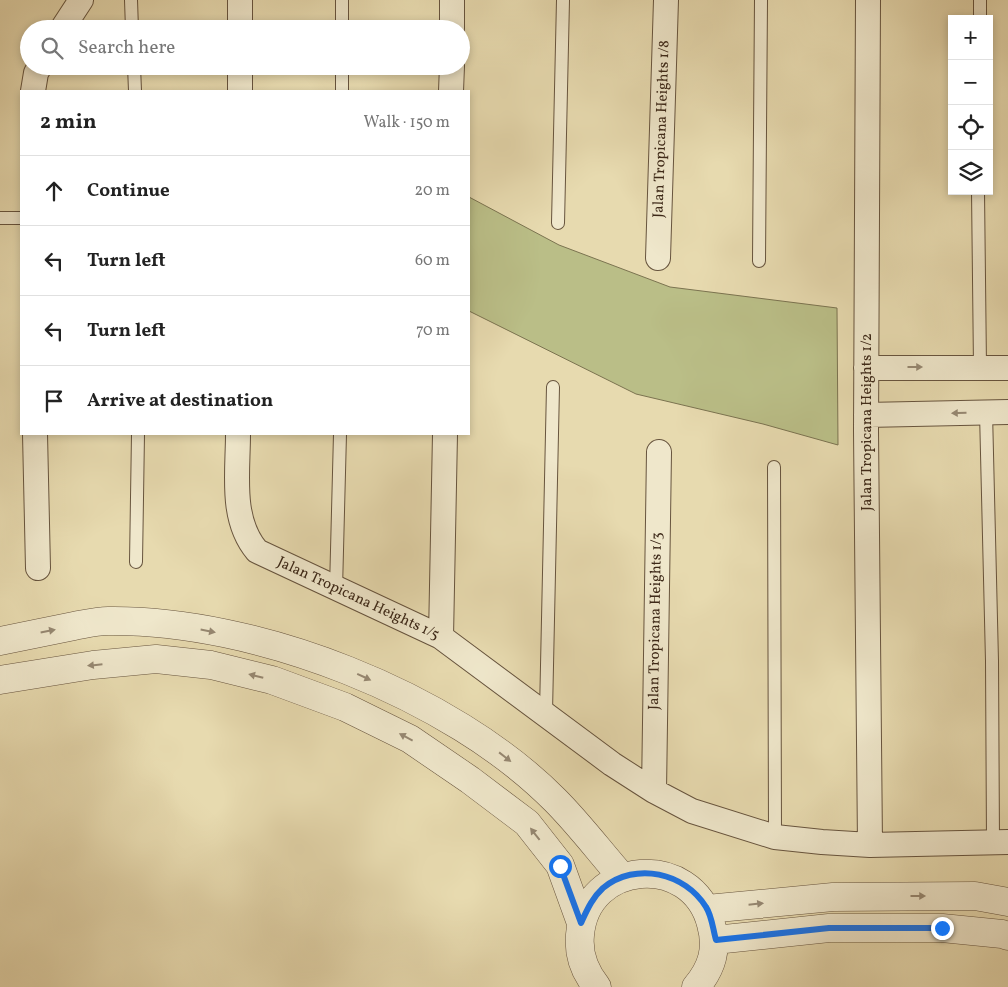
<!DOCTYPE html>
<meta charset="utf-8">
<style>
:root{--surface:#fff;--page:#f2f2f2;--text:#222;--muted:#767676;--line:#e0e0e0}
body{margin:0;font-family:Vollkorn,serif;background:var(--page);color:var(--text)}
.controls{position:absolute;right:15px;top:15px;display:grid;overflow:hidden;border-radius:0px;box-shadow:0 2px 8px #0003}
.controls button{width:45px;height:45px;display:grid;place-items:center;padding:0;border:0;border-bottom:1px solid var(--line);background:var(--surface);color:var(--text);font:25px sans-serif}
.stop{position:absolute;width:15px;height:15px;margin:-11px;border:4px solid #1a73e8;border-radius:50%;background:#fff}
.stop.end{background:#1a73e8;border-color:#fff;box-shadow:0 1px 5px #0008}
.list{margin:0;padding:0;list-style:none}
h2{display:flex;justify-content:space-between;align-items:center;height:65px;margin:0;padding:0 20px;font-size:21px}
h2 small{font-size:16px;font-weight:400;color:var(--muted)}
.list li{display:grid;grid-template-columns:32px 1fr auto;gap:15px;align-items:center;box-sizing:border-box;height:70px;padding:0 20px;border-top:1px solid var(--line)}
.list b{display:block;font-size:19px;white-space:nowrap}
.list em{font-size:16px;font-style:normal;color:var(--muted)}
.icon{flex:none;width:28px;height:28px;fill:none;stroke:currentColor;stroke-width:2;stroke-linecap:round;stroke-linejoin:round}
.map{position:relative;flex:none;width:1008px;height:987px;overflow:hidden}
.search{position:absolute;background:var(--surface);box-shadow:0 2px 8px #0003;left:20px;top:20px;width:450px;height:55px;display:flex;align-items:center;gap:12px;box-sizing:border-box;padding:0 18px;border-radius:28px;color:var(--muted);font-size:19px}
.panel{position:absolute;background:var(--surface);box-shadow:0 2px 8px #0003;left:20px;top:90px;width:450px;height:345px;border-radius:0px}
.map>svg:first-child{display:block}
.green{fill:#babe87;stroke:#7b7350}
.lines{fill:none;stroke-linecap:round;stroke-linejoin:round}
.service-casing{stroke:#67543e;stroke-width:14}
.minor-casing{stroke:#67543e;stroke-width:26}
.tertiary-casing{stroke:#67543e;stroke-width:29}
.service{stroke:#efe7cb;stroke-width:12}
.minor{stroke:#efe7cb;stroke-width:24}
.tertiary{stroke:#efe7cb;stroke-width:28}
.oneway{fill:#968872}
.route{stroke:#1a73e8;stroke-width:6}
.labels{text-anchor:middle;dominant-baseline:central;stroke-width:4;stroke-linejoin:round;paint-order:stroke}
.street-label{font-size:15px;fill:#3c2818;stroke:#efe7cb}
</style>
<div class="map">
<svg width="1008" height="987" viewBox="0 0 1008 987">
<rect width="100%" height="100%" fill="#e7daaf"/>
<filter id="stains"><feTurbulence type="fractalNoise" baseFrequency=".004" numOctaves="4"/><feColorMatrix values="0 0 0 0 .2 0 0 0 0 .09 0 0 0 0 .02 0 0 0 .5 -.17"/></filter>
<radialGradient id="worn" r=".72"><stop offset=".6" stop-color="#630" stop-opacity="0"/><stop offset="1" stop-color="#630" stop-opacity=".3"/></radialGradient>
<path class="green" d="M469,197L559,245L670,287L837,308L838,445L763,424L636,394L469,311Z"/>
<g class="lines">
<g class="service-casing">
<path id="service" d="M131,0L132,29
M342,0V29
M980,19V0
M134,66L135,91
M342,66V91
M978,191L980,367
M0,218H21
M558,223L563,0
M759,261L761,0
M986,412L992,661L993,842
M774,467L775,837
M136,562L138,434
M336,589L340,434
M546,712L553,387"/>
</g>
<g class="minor-casing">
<path id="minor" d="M868,0L866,431L870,845
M62,29L81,0
M240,29V0
M452,29V0
M33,91L36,73L40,66
M240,91V66
M451,91L452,66
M658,258L666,0
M866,368H1008
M866,415L1008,412
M35,434L38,568
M238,434C238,473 230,519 257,551L441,637L612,764L654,791L692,811L775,837L822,842L870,845L1008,842
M441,637L445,434
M654,791L659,452"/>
</g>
<g class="tertiary-casing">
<path id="tertiary" d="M0,641C25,636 49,631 74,626C85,624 97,621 108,621C255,619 451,695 555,800C579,824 600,852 622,877
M0,680L93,665L156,659L211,665L272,680L345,707L410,739L470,780L527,823L560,865L581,923
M707,909L833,897L975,896L1008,902
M715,940L829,928H942L1002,934L1008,936
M597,987C584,971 578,955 580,935C586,860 692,851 711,924C718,949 712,968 696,987"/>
</g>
<use href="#service" class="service"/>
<use href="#minor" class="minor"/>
<use href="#tertiary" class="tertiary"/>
</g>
<defs><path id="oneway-solid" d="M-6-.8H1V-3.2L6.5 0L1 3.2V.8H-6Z" transform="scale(1.25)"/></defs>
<g class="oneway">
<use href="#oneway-solid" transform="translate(915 367)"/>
<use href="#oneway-solid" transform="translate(959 413) rotate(179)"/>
<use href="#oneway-solid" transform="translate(48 631) rotate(-11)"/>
<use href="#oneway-solid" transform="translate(208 631) rotate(11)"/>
<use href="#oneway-solid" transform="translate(95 665) rotate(174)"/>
<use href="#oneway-solid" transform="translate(256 676) rotate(-166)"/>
<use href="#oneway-solid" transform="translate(364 677) rotate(25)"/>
<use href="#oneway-solid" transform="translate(406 737) rotate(-152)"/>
<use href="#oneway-solid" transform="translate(505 757) rotate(38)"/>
<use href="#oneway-solid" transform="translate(535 834) rotate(-128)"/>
<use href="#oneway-solid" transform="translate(918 896)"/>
<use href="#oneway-solid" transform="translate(756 904) rotate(-6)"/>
</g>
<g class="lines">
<path class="route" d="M560,866L581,923C587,910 592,898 603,888C636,861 685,873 706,907C712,916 713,930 716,940L829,928H942"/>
</g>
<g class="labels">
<g class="street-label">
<text transform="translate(662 129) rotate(-88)">Jalan Tropicana Heights 1/8</text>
<text transform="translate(867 422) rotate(-90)">Jalan Tropicana Heights 1/2</text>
<text transform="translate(358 599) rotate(25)">Jalan Tropicana Heights 1/5</text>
<text transform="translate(656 621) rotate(-89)">Jalan Tropicana Heights 1/3</text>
</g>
</g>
<rect width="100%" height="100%" filter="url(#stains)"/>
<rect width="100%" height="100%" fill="url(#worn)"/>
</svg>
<div class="controls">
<button>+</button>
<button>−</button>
<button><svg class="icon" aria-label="locate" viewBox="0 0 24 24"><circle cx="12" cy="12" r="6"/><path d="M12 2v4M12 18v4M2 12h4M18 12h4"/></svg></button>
<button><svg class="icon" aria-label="layers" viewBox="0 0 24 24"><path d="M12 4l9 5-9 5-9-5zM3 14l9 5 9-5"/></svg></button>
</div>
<div class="stop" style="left:560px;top:866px"></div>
<div class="stop end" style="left:942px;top:928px"></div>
<div class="search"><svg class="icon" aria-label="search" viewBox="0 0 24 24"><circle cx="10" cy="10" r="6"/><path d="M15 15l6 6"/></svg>Search here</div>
<section class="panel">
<h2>2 min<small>Walk · 150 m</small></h2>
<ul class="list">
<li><svg class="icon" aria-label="ahead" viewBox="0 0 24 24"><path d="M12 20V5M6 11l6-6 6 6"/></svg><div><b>Continue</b></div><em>20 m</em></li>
<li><svg class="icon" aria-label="left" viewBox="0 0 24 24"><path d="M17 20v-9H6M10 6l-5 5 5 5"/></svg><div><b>Turn left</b></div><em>60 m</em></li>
<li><svg class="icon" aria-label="left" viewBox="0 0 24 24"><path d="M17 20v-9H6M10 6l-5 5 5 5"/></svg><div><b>Turn left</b></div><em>70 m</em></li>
<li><svg class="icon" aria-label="arrive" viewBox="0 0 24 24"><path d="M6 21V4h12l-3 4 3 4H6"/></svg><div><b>Arrive at destination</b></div></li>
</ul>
</section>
</div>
